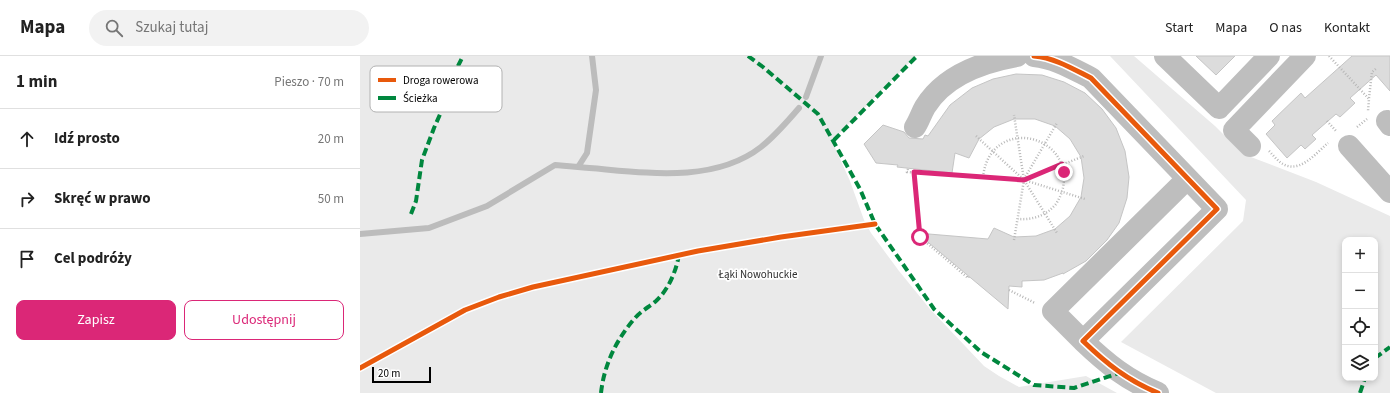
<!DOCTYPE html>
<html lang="pl">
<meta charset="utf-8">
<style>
:root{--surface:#fff;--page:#f2f2f2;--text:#222;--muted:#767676;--line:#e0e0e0;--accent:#db2777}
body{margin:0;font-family:"Source Sans 3",sans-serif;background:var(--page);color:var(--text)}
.controls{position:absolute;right:12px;bottom:12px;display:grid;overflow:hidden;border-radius:8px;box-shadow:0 2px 6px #0003}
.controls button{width:36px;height:36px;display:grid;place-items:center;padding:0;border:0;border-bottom:1px solid var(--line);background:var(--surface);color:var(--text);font:20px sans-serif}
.scale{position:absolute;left:12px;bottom:10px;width:59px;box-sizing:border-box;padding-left:4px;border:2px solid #000;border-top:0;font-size:11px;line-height:14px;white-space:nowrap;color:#000;-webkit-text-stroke:3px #fff;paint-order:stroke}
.stop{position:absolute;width:12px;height:12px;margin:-9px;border:3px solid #db2777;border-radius:50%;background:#fff}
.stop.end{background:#db2777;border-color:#fff;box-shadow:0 1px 4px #0008}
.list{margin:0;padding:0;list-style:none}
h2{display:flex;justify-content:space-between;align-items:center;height:52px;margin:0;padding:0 16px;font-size:17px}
h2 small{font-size:13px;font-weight:400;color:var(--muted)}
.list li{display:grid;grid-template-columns:26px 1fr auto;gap:12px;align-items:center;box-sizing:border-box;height:60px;padding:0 16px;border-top:1px solid var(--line)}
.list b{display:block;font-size:15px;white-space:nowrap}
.list em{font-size:13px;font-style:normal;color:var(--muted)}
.actions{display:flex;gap:8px;padding:12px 16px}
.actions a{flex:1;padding:9px 0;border:1px solid var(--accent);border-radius:8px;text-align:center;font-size:14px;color:var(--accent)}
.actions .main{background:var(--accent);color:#fff}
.icon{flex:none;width:22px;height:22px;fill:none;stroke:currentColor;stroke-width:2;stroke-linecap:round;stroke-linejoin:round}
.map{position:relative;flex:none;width:1030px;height:337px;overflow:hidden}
header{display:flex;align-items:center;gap:24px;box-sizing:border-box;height:56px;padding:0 20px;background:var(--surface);border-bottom:1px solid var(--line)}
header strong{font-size:19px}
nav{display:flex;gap:22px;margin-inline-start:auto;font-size:14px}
.search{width:280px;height:36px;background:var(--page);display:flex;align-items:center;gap:10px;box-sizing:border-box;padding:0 14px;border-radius:22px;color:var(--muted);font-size:15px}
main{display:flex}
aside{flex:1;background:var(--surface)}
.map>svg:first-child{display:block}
.green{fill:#eaeaea;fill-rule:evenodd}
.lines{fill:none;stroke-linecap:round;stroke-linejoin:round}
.stream{stroke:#bcbcbc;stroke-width:6}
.building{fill:#dcdcdc;stroke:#c5c5c5}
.path{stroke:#b8b8b8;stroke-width:2.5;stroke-dasharray:1 2;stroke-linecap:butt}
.minor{stroke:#bebebe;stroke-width:22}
.quiet{stroke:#00873e;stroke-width:4;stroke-dasharray:8 4;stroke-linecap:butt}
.cycleway-casing{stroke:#fff;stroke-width:8}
.cycleway{stroke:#e8590c;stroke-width:5}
.route{stroke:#db2777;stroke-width:5}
.labels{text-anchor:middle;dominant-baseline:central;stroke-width:3.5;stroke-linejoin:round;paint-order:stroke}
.park-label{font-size:11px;fill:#2f2f2f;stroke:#fff}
.key{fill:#fff;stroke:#b2b2b2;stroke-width:1}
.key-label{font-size:11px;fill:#000}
</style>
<header>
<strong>Mapa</strong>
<div class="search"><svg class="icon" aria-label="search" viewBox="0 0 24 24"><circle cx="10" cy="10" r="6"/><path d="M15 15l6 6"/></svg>Szukaj tutaj</div>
<nav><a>Start</a><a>Mapa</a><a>O nas</a><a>Kontakt</a></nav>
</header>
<main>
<aside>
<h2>1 min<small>Pieszo · 70 m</small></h2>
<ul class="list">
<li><svg class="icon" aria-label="ahead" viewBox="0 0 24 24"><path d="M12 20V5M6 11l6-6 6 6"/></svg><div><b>Idź prosto</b></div><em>20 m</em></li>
<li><svg class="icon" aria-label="right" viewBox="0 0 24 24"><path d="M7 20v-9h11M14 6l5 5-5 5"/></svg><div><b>Skręć w prawo</b></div><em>50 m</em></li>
<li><svg class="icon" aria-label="arrive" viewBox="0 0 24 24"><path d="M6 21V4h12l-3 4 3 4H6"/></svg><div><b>Cel podróży</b></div></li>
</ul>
<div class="actions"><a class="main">Zapisz</a><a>Udostępnij</a></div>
</aside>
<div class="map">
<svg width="1030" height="337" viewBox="0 0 1030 337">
<rect width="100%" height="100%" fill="#fff"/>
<path class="green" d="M0,0H556L472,85L490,125L504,164L511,177L539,215L570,253L624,310L639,320L659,331L726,320L757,337H0Z
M750,0H774L855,70L883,98L956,126L1030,160V337H856L761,286L883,165L886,144ZM985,184H1015V322H985Z"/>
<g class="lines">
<path class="stream" d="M446,41L461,0
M218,111C276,115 351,130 401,91C415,80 427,66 439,52
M0,178L69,172L127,150L195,109L218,111L227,97L236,34L232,0"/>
</g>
<path class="building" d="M836,0H875L856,19Z
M992,0H1030V35L1016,19L990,42L995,47L980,61L976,58L952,79L956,83L945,93L941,89L927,102L906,78L915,69L912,65L941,37L945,42Z
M656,18L682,19L704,26L725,37L742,53L756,72L765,95L769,121L767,142L759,167L747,184L726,205L703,218V217L684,224L662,225V231L649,230L648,253L557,177L628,183L634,172L654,181L676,180L695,173L710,160L721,141L724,122L721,101L710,83L695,70L675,63H654L634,71L619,83L609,102L595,97L592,117L537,111L538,109L516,107L504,88L523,69L544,76L549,82L563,83L565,79L568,80L590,49L612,32L633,23Z"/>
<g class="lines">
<path class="path" d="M969,0L1009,43L1008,55
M1009,42L1012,16L1017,12
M967,65L976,75
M997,71L1007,63
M616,80L664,124L697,177
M909,95C913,99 916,103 920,106C938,120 955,98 968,87
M548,113L547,116L664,124L725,143
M554,116L560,181L608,222L609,220
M623,121C624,113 626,105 631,98C653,67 704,84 704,122C704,132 701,140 696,148C686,160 672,164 658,163
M664,123L697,67
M664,124L724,100
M654,184L664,124L654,59
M649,234L675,247"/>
<path class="minor" d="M674,0C695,2 713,13 731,22L857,153L723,285C747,308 767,324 798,337
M805,0L859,52L909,0
M1027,65L1030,69
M555,71C559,65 561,58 565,51C584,20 623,6 657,0
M890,90L874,74L945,0
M989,90L1030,136
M723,285L693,255L827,123"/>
<path class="quiet" d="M388,0L403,11L458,58L500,133L515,168L574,253L621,296L674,329L714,332L759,317
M474,84L557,0
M51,158L56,145L62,104L74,72L89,38L94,18L103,0
M1015,302L1030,291
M241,337C244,309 256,284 275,262C281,255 289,251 296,245C309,233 316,215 319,199
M1000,337L1005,322"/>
<g class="cycleway-casing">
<path id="cycleway" d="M674,0C695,2 713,13 731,22L857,153L723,285C747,308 767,324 798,337
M0,312L105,254L139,241L173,231L338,195L421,181L515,168"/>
</g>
<use href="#cycleway" class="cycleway"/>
</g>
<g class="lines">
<path class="route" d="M560,181L554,116L664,124L702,108L704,116"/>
</g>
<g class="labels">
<g class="park-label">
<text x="398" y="218">Łąki Nowohuckie</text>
</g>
</g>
<rect x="10" y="10" width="132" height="46" rx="6" class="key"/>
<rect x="18" y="22" width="18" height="4" fill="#e8590c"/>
<rect x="18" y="40" width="18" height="4" fill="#00873e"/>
<g class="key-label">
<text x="43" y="28">Droga rowerowa</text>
<text x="43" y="46">Ścieżka</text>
</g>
</svg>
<div class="controls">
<button>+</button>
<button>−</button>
<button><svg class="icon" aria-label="locate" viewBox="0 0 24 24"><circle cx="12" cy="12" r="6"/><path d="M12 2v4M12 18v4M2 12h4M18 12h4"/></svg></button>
<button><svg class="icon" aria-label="layers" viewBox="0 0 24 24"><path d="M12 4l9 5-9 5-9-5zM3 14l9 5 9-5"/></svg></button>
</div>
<div class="scale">20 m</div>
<div class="stop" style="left:560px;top:181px"></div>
<div class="stop end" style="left:704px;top:116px"></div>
</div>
</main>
